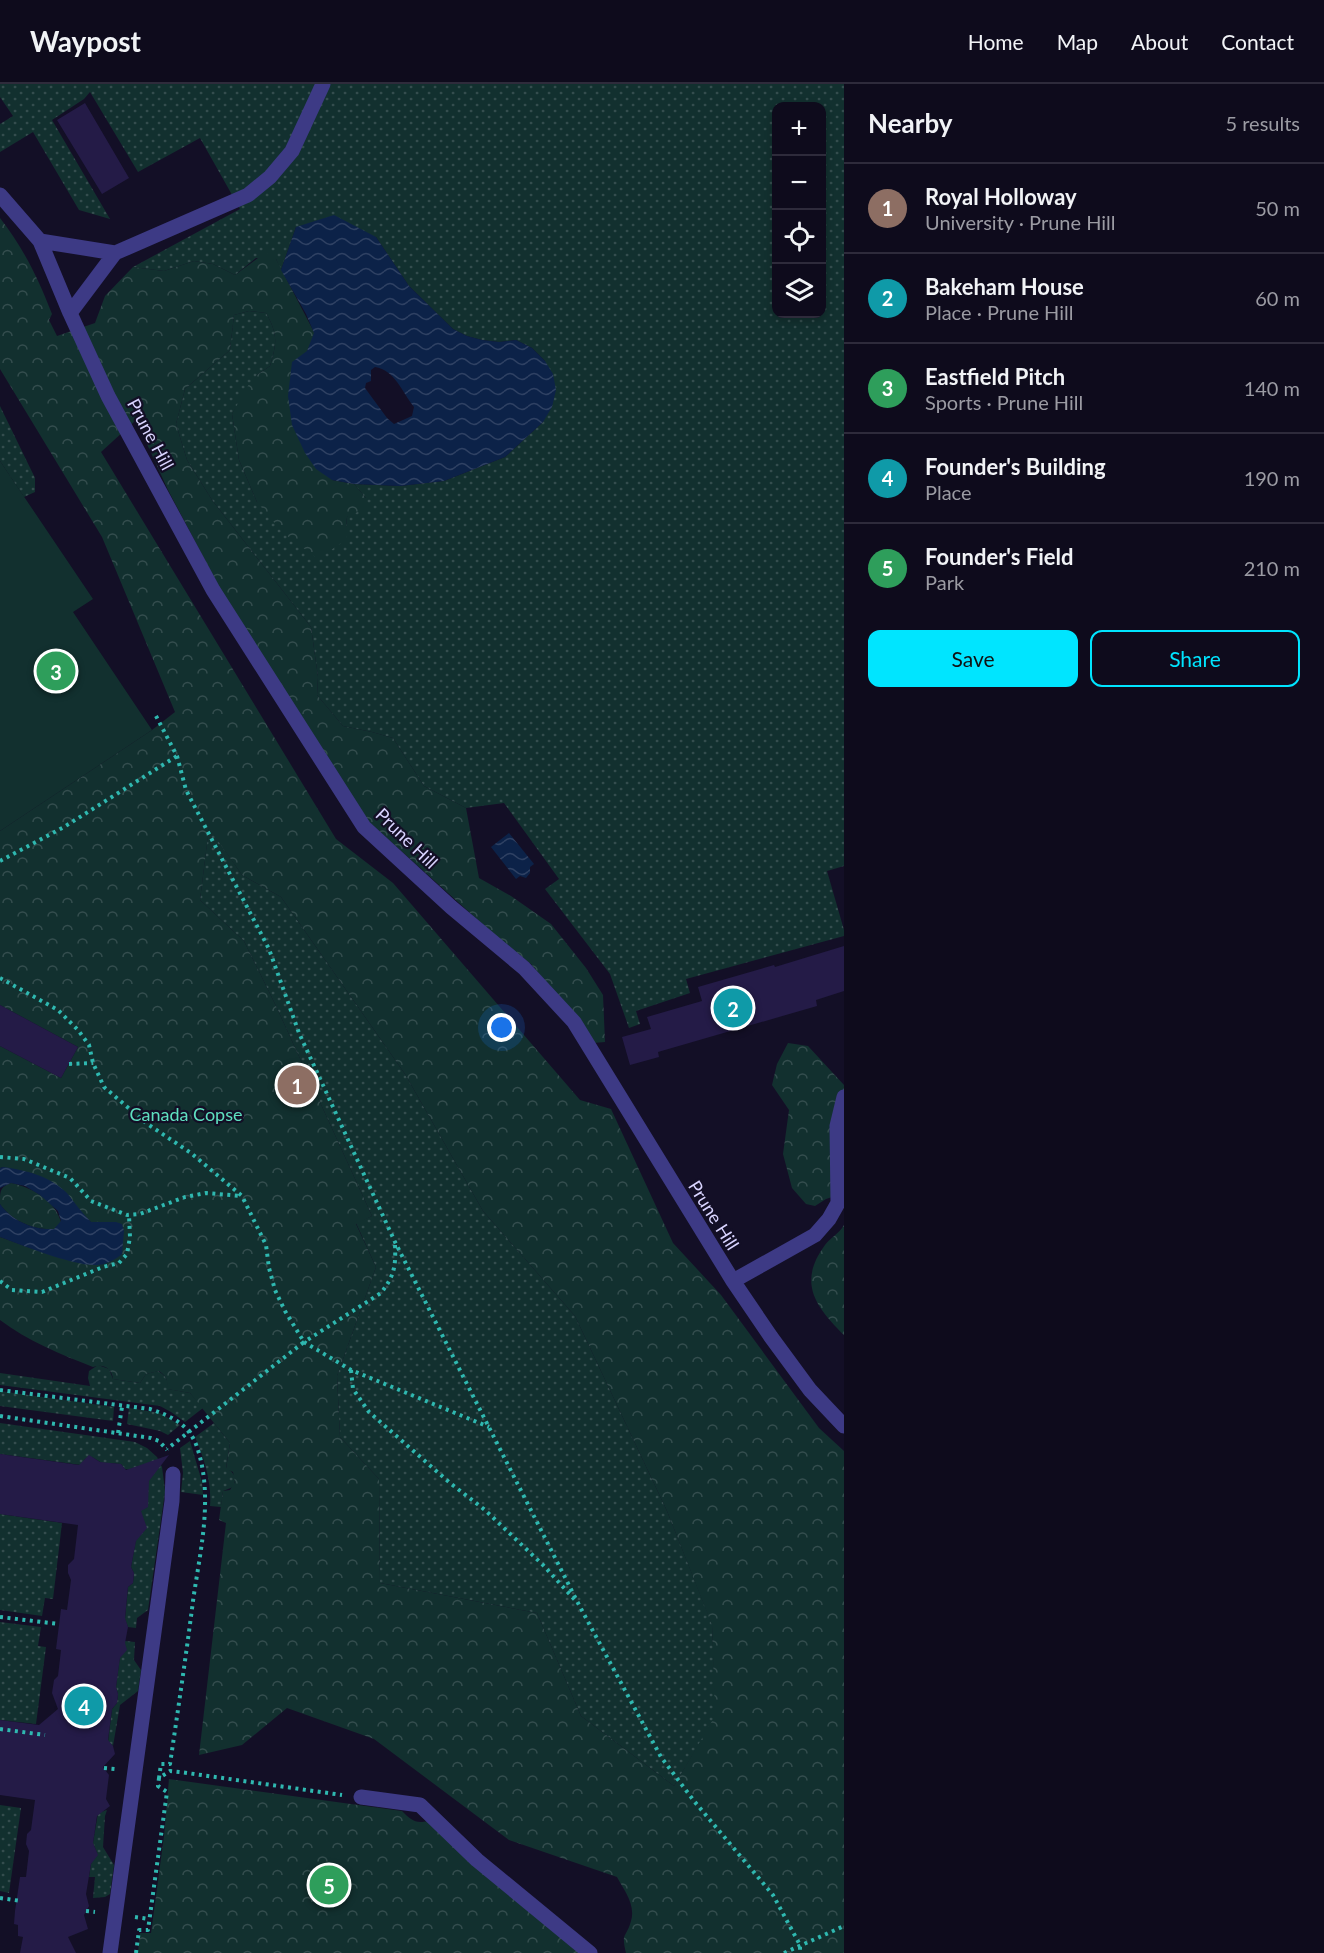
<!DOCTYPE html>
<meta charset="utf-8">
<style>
:root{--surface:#0e0b1c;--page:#1c1929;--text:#f1f3f6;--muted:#9b9ba3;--line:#2e2b3b;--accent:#00e5ff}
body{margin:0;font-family:Lato,sans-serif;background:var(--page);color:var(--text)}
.controls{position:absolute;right:18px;top:18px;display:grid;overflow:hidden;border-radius:12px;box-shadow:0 3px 9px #0003}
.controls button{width:54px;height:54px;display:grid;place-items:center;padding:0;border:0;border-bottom:2px solid var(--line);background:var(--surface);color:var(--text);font:30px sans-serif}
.you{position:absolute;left:502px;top:944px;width:21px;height:21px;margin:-15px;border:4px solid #fff;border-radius:50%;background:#1a73e8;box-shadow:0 0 0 9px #1a73e833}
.badge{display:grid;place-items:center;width:39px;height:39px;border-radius:50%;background:var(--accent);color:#fff;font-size:20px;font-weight:700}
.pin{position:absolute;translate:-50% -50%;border:3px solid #fff;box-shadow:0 2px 6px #0006}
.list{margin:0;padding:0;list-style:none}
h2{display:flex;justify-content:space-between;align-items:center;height:78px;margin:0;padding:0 24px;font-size:26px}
h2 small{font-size:20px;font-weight:400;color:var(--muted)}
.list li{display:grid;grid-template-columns:39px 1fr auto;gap:18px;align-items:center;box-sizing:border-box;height:90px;padding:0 24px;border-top:2px solid var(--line)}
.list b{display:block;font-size:22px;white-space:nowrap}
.list p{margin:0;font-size:20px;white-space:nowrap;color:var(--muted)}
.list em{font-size:20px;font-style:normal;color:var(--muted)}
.actions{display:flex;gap:12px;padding:18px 24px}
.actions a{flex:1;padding:14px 0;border:2px solid var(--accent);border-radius:12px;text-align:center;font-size:21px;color:var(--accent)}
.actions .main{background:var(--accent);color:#111}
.icon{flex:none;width:33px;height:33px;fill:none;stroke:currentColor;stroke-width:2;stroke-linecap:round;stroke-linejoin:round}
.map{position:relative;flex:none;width:844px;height:1869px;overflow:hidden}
header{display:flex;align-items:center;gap:36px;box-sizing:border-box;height:84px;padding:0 30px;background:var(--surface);border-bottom:2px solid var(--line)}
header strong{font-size:28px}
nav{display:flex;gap:33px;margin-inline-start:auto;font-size:21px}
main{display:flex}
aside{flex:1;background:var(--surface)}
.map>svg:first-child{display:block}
.grass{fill:url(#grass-dots);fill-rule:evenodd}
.forest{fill:url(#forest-crowns);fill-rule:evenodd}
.garden{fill:#12302f}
.water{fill:url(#water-waves);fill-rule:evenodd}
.building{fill:#241b47}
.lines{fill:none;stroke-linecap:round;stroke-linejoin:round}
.path{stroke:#2fb8b0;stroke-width:4;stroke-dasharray:3 4.5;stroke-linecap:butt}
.minor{stroke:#3d3a85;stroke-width:15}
.labels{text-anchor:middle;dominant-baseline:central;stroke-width:4.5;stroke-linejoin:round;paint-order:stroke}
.street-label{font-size:18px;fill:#d9d4ff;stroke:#130f26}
.park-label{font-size:18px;fill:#5fe0c0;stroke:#130f26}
</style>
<header>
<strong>Waypost</strong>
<nav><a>Home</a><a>Map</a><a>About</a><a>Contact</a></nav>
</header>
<main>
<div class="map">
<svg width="844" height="1869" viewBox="0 0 844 1869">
<defs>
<pattern id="grass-dots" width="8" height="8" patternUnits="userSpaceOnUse" patternTransform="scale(1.5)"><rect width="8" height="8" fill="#12302f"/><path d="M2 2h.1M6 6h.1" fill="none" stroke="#344d4e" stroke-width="1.8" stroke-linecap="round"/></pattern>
<pattern id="forest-crowns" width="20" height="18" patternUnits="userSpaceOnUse" patternTransform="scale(1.5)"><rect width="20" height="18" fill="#12302f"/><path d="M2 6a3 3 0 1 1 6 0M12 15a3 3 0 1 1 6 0" fill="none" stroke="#344d4e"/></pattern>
<pattern id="water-waves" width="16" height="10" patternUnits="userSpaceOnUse" patternTransform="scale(1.5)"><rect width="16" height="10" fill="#0c2248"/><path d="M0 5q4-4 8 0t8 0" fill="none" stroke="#2f4163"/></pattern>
</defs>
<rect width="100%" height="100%" fill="#130f26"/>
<path class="grass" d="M0,0H844V782L827,787L844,846V852L686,895L690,909L636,927L640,940L629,944L610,890L545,805L559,795L504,719L466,724L424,702L393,654L372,648L343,642L317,611L318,593L311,543L212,416L187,376L176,340L185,305L230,266L234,231L249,227L266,229C278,250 277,259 270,282L257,291L232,330L239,376L257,418L346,443L347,433L366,414L354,400L400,402L444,397L505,373L543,338L545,277L532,264L516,256L499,258L482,256L467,252L453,245L409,202L376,153L296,143L281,186L276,175L256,174L235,191L213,180L194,177L164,187L133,183L240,125L200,54L138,88L90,8L84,15L52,36L110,135L79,126L33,48L0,68V40L13,32L0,13ZM776,22H822V230H776Z
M0,322L35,394V408L24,413L0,377Z
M209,743L242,791L281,813L405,990L483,1127L575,1232L667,1427L712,1540L716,1632L674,1702L581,1632L537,1529L380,1499L379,1395L340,1353L337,1292L376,1183L356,1139L372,1132L276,922L244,857L200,816Z
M98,1281L109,1285L113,1295L140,1299L146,1290L158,1287C166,1292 168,1295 168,1305L190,1309L203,1324L185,1338L171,1328L160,1322L0,1301V1289L90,1302L88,1294L89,1287Z
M0,1307L114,1323L113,1337L0,1322Z
M129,1324L160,1329L180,1341L168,1351L160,1347L127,1340Z
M0,1339L135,1358L147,1364L157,1373L162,1383L164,1398L165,1408L148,1526L137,1534L136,1544L128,1543L125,1535L128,1503L133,1499L134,1489L131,1483L140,1434L133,1386L125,1385L121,1380L110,1379L107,1382L92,1373L85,1375L81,1381L0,1370Z
M214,1339L230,1359L226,1384C235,1389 237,1394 233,1403L223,1407L221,1423L210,1422C212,1399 204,1374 195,1353Z
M190,1357L202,1398L203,1411L181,1408L183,1389L180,1364Z
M0,1430L62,1439L53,1515L45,1514L42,1532L0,1526Z
M0,1538L41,1543L38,1562L46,1563L36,1640L0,1636Z
M125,1557L135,1558L134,1576L141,1586L138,1607L120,1621L113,1662L108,1658L112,1625L117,1619L118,1610L116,1603L120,1572Z
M0,1721L21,1724L9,1809L0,1807Z
M107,1726L105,1732L103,1763L114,1781L110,1810L105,1813L93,1814L95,1793H89L91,1780L97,1769L93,1759L98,1729Z"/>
<path class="forest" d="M0,134C24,165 38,194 52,230L49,236L57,252L95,239L105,212L133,183L164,187L194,177L213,180L235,191L266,168L276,175L315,250L307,267L332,396L354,400L366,414V424L347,433L346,443L347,455L318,475L282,448L257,418L239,376L232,330L247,303L257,291L270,282C277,259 278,250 266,229L249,227L234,231L230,266L185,305L176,340L187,376L212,416L311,543L318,593L317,611L343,642L372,648L393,654L424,702L466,724L479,794L511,812L551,840L586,884L603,911L605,958L593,959L531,880L499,855L368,737L252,565L168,406L136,336L101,368L336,755L393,799L580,1016L611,1025L673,1159L721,1211L819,1344L844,1367V1869H626C621,1848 626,1855 631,1837C636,1821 624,1806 617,1793L509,1756L374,1655L287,1624L242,1661L199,1671L226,1439L219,1436L223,1407L230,1406L235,1398L233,1388L226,1385L230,1359L190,1309L167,1305C168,1295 166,1292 159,1287L146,1290L140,1299L113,1295C112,1284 103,1279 93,1283C60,1270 28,1257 0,1236V1153L30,1164L78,1178L101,1139L91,1138L82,1129L3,1083L0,1084V962L61,994L78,963L0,921V747L152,646L175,628L102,453L0,285ZM209,744L242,791L281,813L405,990L483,1127L575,1232L667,1427L712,1541L715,1632L674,1702L581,1632L537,1529L380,1499L379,1395L340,1353L337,1292L376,1183L356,1140L372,1132L276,922L244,857L200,816Z
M788,959L808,962L844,1001V1109L826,1115L815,1122L806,1120L792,1104L783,1070L789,1026L772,1001L777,980Z
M11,1099C31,1103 55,1116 61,1138L54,1145C33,1146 12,1137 0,1120C0,1107 0,1103 11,1099Z
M844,1141V1251C816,1223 797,1199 825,1161C831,1153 838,1151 844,1141Z
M169,1695L402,1727C411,1736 415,1740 428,1737L579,1869H138L140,1849H151L164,1752Z"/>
<path class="garden" d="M0,377L93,515L73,528L152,646L0,747Z"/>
<path class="water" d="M334,131L376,153L409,202L453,245L467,252L482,256L499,258L516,256L532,264L545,277L553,290L556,306L552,323L543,338L505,373L444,397L400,402L354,400L332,396L316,385L305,369L292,341L288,312L292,278L307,267L314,249L306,230L281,186L296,143ZM375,283C395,286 402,308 414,323L412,332L394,340L387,334L365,304L366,299L371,297V286Z
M509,749L534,780L530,783V789L526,794L520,792L516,795L491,763Z
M3,1083C25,1086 50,1092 67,1109C75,1119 82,1129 91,1138H116L122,1140L124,1147L122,1170C115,1176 106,1181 96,1181C73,1182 22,1161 0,1153V1120C12,1137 33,1146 54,1145L61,1137L58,1127L40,1111L25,1102L11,1099L0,1104V1084Z"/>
<path class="building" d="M85,19L129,94L102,110L57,36Z
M844,862V907L816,916L817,922L658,968L659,973L630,981L622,953L651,945L647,933L702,917L698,903L774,881L775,883Z
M0,921L78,963L61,994L0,962Z
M0,1370L79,1381L89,1371L100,1378L121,1380L126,1386L169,1371L149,1397L148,1423L141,1427L147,1444L136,1457L131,1483L134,1489L133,1499L128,1503L125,1534L128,1543L125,1559L127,1566L120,1574L116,1603L118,1610L117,1619L112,1625L108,1656L113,1662L115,1670L103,1683L109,1691L106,1715L110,1722L97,1732L93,1759L98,1771L91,1780L86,1810L89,1822L84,1831L88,1845L68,1853L76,1869H20L23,1853L18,1852V1841L14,1840L15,1827L20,1793H26L29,1767L26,1760L27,1750L31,1746L35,1716L0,1711V1636L39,1641L58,1625L52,1609L54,1596L58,1592L61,1566L56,1565L61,1525L67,1526L71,1496L68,1489V1481L74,1475L78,1441L0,1430Z"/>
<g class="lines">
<path class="path" d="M156,632L177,672L186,706L269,865L299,949L395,1158L579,1521L661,1673L694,1717L773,1811L800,1861V1869
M0,777L64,743L177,672
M0,894L58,926L78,946L89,961L93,979L104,1003L146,1039L191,1069L242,1112L266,1161L269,1184L275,1206L285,1227L304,1258L167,1365
M69,980L93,979
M0,1073L24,1075L70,1094L91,1117L127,1131L140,1130L185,1113L206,1109L241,1112
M395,1161C396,1183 394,1192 381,1209L304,1258L351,1286L489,1343
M0,1197L12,1206L42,1208L103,1183L119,1179L127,1170L130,1153L129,1131
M351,1286L353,1305L369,1328L450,1399L485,1426L543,1481L575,1516
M0,1306L150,1325C171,1332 189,1340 197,1363C214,1413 200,1467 193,1517C186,1572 178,1626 170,1680H161L159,1694
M0,1332L151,1354L159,1357L167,1366
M118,1349L122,1323
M0,1533L59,1540
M0,1645L45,1651
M104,1684L115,1685
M0,1814L21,1817
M86,1827L95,1828
M135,1833L149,1835
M136,1869L139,1846H148L167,1708L158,1702L159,1694L170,1687L180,1688L342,1711
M784,1869L844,1842"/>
<path class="minor" d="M0,111L40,157L70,229L108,312L213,506L364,743L451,823L524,884L574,938L733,1197L771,1253L810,1306L844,1342
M40,157L115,169L248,111L270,93L292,67L323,0
M70,229L115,169
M733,1197L815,1151L829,1135L838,1119L837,1042L844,1013
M361,1713L420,1721L477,1776L590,1869
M110,1869L172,1417L173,1390"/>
</g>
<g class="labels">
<g class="street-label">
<text transform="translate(151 350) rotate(62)">Prune Hill</text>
<text transform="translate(407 754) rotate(44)">Prune Hill</text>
<text transform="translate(714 1131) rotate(58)">Prune Hill</text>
</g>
<g class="park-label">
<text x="186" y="1030">Canada Copse</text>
</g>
</g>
</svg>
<div class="controls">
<button>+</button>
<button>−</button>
<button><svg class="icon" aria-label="locate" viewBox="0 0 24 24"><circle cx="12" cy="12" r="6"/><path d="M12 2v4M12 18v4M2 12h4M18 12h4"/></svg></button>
<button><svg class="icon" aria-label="layers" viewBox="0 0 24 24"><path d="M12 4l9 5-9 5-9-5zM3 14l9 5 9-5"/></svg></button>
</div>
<div class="you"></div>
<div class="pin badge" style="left:297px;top:1001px;background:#8d6e63">1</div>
<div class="pin badge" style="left:733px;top:924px;background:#0f9aa8">2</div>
<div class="pin badge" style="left:56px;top:587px;background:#2e9e5b">3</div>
<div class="pin badge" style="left:84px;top:1622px;background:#0f9aa8">4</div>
<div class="pin badge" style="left:329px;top:1801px;background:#2e9e5b">5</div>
</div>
<aside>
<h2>Nearby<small>5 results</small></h2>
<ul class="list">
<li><span class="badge" style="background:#8d6e63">1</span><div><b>Royal Holloway</b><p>University · Prune Hill</p></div><em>50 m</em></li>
<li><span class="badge" style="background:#0f9aa8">2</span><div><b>Bakeham House</b><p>Place · Prune Hill</p></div><em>60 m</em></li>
<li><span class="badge" style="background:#2e9e5b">3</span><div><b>Eastfield Pitch</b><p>Sports · Prune Hill</p></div><em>140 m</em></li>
<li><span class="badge" style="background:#0f9aa8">4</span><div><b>Founder's Building</b><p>Place</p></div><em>190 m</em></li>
<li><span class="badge" style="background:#2e9e5b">5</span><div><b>Founder's Field</b><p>Park</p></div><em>210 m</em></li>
</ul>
<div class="actions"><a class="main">Save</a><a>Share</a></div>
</aside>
</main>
